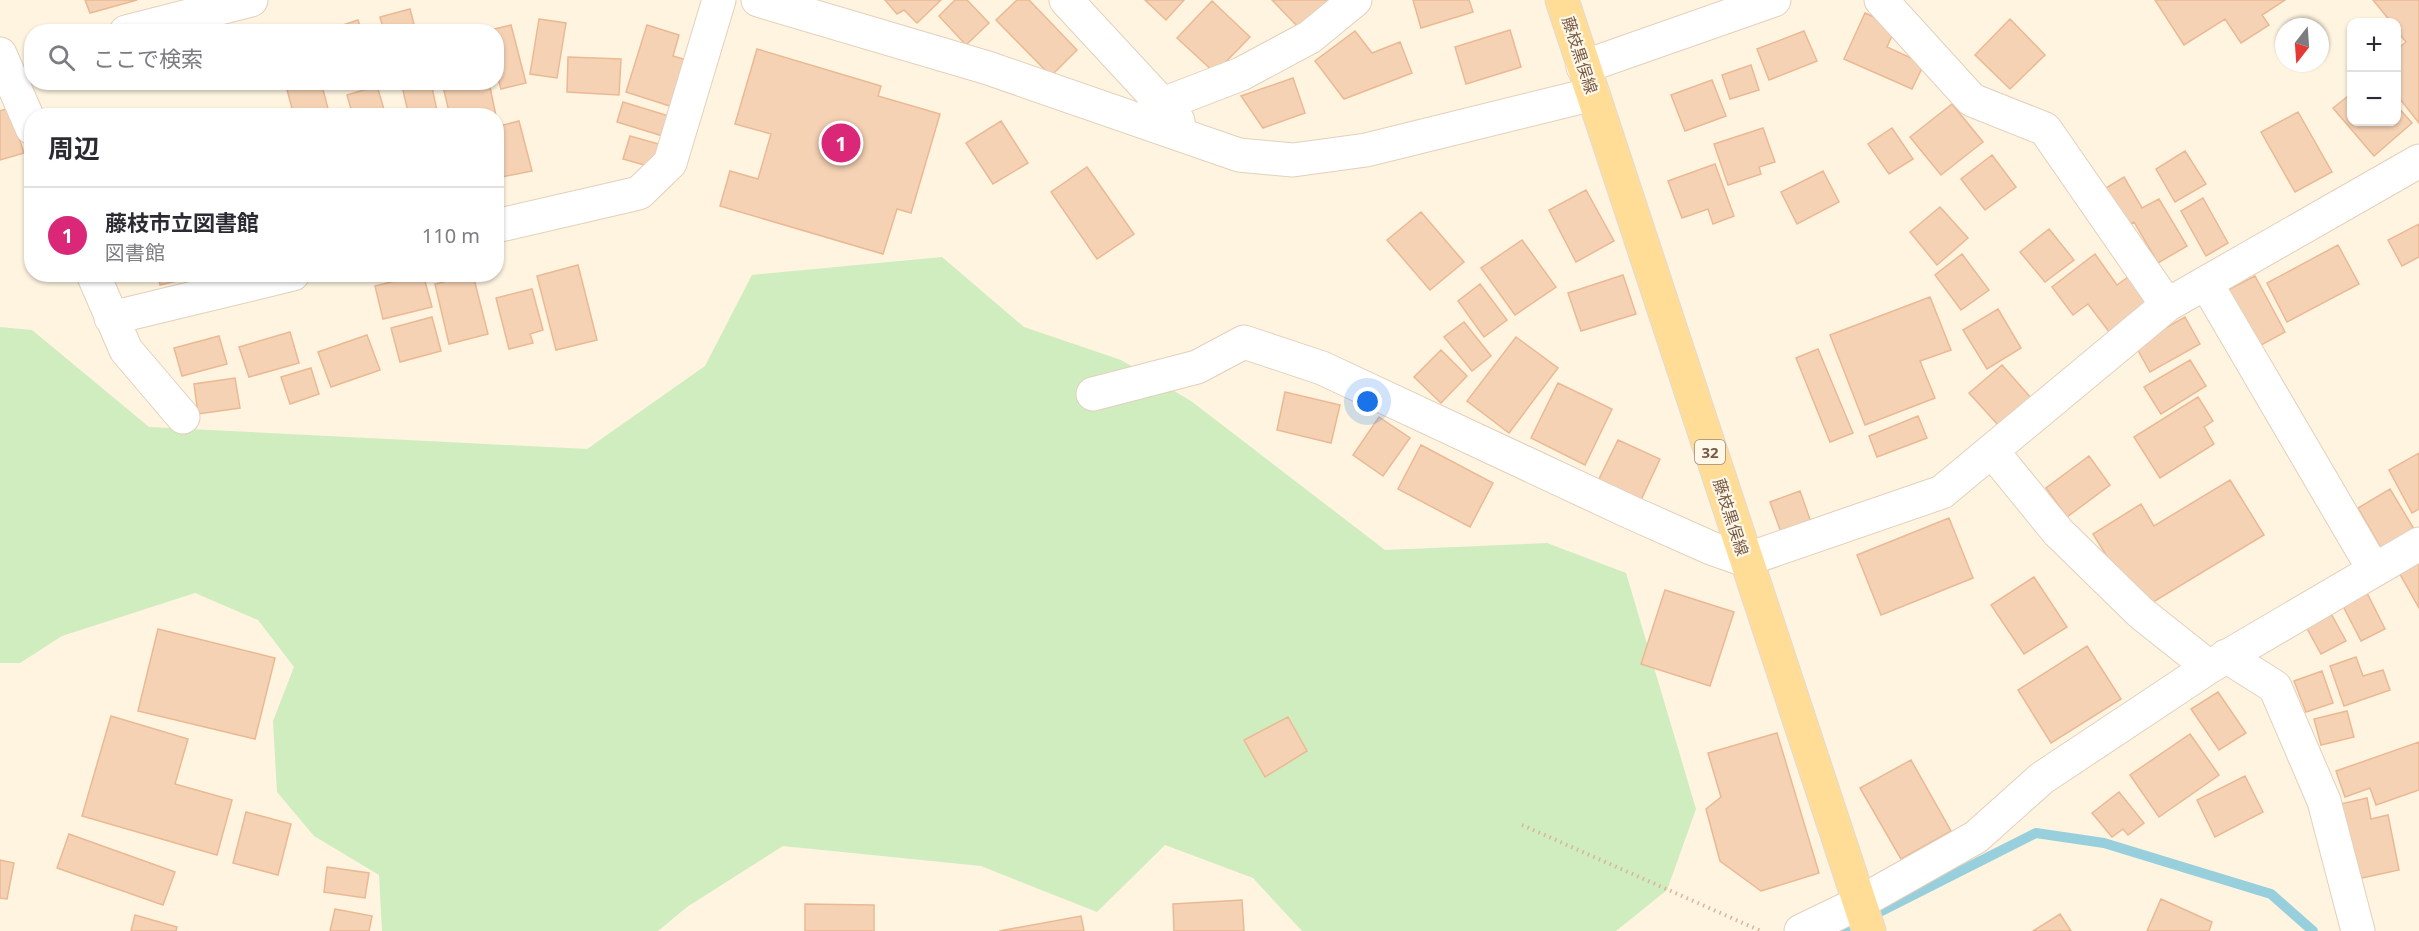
<!DOCTYPE html>
<html lang="ja">
<meta charset="utf-8">
<style>
:root{--surface:#fff;--page:#f2f2f3;--text:#2b2b33;--muted:#7c7c81;--line:#e1e1e2;--accent:#db2777}
body{margin:0;font-family:"Noto Sans","Noto Sans JP",sans-serif;background:var(--page);color:var(--text)}
.controls{position:absolute;right:18px;top:18px;display:grid;overflow:hidden;border-radius:12px;box-shadow:0 2px 4px #0004}
.controls button{width:54px;height:54px;display:grid;place-items:center;padding:0;border:0;border-bottom:2px solid var(--line);background:var(--surface);color:var(--text);font:30px sans-serif}
.compass{position:absolute;left:2275px;top:18px;width:54px;height:54px;border-radius:50%;background:var(--surface);box-shadow:0 2px 4px #0004;rotate:197deg}
.you{position:absolute;left:1368px;top:402px;width:21px;height:21px;margin:-15px;border:4px solid #fff;border-radius:50%;background:#1a73e8;box-shadow:0 0 0 9px #1a73e833}
.badge{display:grid;place-items:center;width:39px;height:39px;border-radius:50%;background:var(--accent);color:#fff;font-size:20px;font-weight:700}
.pin{position:absolute;translate:-50% -50%;border:3px solid #fff;box-shadow:0 2px 6px #0006}
.list{margin:0;padding:0;list-style:none}
h2{display:flex;justify-content:space-between;align-items:center;height:78px;margin:0;padding:0 24px;font-size:26px}
h2 small{font-size:20px;font-weight:400;color:var(--muted)}
.list li{display:grid;grid-template-columns:39px 1fr auto;gap:18px;align-items:center;box-sizing:border-box;height:96px;padding:0 24px;border-top:2px solid var(--line)}
.list b{display:block;font-size:22px;white-space:nowrap}
.list p{margin:0;font-size:20px;white-space:nowrap;color:var(--muted)}
.list em{font-size:20px;font-style:normal;color:var(--muted)}
.icon{flex:none;width:33px;height:33px;fill:none;stroke:currentColor;stroke-width:2;stroke-linecap:round;stroke-linejoin:round}
.map{position:relative;flex:none;width:2419px;height:931px;overflow:hidden}
.search{position:absolute;background:var(--surface);box-shadow:0 2px 4px #0004;left:24px;top:24px;width:480px;height:66px;display:flex;align-items:center;gap:15px;box-sizing:border-box;padding:0 21px;border-radius:24px;color:var(--muted);font-size:22px}
.panel{position:absolute;background:var(--surface);box-shadow:0 2px 4px #0004;left:24px;top:108px;width:480px;height:174px;border-radius:24px}
.map>svg:first-child{display:block}
.green{fill:#cfedbe}
.lines{fill:none;stroke-linecap:round;stroke-linejoin:round}
.stream{stroke:#98cfdc;stroke-width:10}
.building{fill:#f6d2b5;stroke:#eab994;stroke-width:1.5}
.minor-casing{stroke:#e3d0bb;stroke-width:35}
.major-casing{stroke:#e1dad6;stroke-width:35}
.path{stroke:#dbb599;stroke-width:4;stroke-dasharray:1.5 4.5;stroke-linecap:butt}
.minor{stroke:#fff;stroke-width:33}
.major{stroke:#ffdd96;stroke-width:33}
.labels{text-anchor:middle;dominant-baseline:central;stroke-width:4.5;stroke-linejoin:round;paint-order:stroke}
.shield{fill:#fff7e8;stroke:#a08876;stroke-width:1.5}
.shield-label{font-size:15px;font-weight:bold;fill:#775945}
.street-label{font-size:16px;fill:#775945;stroke:#fff7e8}
</style>
<div class="map">
<svg width="2419" height="931" viewBox="0 0 2419 931">
<rect width="100%" height="100%" fill="#fef4e0"/>
<path class="green" d="M942,257L1024,327L1121,360L1191,401L1385,550L1547,543L1626,573L1696,809L1667,890L1616,931H1302L1253,878L1165,845L1097,912L981,866L783,846L687,907L658,931H382L379,875L314,836L277,792L273,721L294,667L258,620L195,593L62,636L20,663H0V327L32,330L149,427L587,449L705,366L752,275Z"/>
<g class="lines">
<path class="stream" d="M1842,931L2036,833L2104,843L2271,894L2313,931"/>
</g>
<path class="building" d="M85,0H137L90,13Z
M885,0H941L917,23L904,10L897,14Z
M955,0H967L989,23L966,45L939,16Z
M1017,0H1029L1077,50L1051,76L996,20Z
M1145,0H1184L1166,20Z
M1272,0H1329L1299,28Z
M1413,0H1469L1473,12L1421,28Z
M2155,0H2285L2262,15L2269,25L2241,43L2225,19L2184,45Z
M2373,0H2419V123L2396,94V50L2406,42L2396,30V22H2391Z
M1212,1L1250,37L1215,73L1177,38Z
M410,9L416,32H384L380,17Z
M1865,13L1896,27L1887,47L1924,64L1912,89L1844,59Z
M539,19L566,23L557,78L530,74Z
M2010,19L2045,55L2010,89L1975,55Z
M358,20L362,32H332L331,29Z
M511,25L526,83L501,89L496,71V32L486,31Z
M647,25L679,35L673,56L690,61L676,108L626,92Z
M1510,30L1521,67L1466,84L1455,47Z
M1355,31L1372,53L1400,42L1412,73L1344,99L1315,61Z
M1804,31L1817,61L1769,80L1757,49Z
M757,49L881,86L878,96L940,114L911,213L897,209L883,254L720,206L730,171L758,179L771,134L735,124Z
M568,57L621,59L619,95L567,92Z
M1751,65L1759,90L1730,99L1722,75Z
M1293,78L1305,113L1263,128L1241,96Z
M1712,80L1726,116L1685,131L1671,95Z
M285,82H321L330,116H294Z
M401,82H431L438,116H409Z
M442,82H489L496,116H450Z
M377,86L386,116H353L347,95Z
M2352,93V122H2396V105L2412,123L2374,156L2333,108Z
M623,102L672,117L666,137L617,122Z
M1952,104L1983,142L1941,175L1910,137Z
M9,108L24,153L0,160V111Z
M2298,112L2332,172L2295,192L2261,132Z
M519,121L532,171L496,178V127Z
M1001,121L1028,163L993,184L966,143Z
M1763,128L1775,162L1759,167L1761,174L1728,185L1714,144Z
M1892,128L1913,159L1889,174L1868,144Z
M630,136L662,145L655,168L623,159Z
M2185,151L2206,184L2175,202L2156,169Z
M1992,155L2016,187L1985,210L1961,179Z
M1715,164L1734,216L1713,224L1708,209L1682,218L1668,181Z
M1087,167L1134,234L1097,259L1051,192Z
M1823,171L1839,202L1797,224L1781,192Z
M2124,177L2142,208L2159,199L2187,246L2158,263L2134,222L2123,228L2101,191Z
M1586,190L1614,241L1576,262L1549,210Z
M2203,198L2228,243L2206,256L2181,211Z
M1940,207L1968,238L1937,265L1910,232Z
M1421,212L1464,262L1430,290L1387,240Z
M2419,224V257L2402,266L2388,240Z
M2049,229L2074,260L2045,282L2020,252Z
M1522,240L1556,287L1515,315L1481,268Z
M2338,245L2359,284L2287,322L2267,283Z
M1962,254L1989,290L1961,310L1935,275Z
M2095,254L2117,285L2132,274L2152,302L2110,333L2088,304L2073,315L2052,287Z
M578,265L597,340L556,350L537,276Z
M158,274H205L160,285Z
M423,274L432,307L383,319L375,286Z
M473,275L488,334L449,344L435,284Z
M1623,275L1636,314L1581,331L1568,293Z
M2255,276L2285,332L2252,350L2222,293Z
M1480,284L1507,320L1484,337L1458,301Z
M532,289L543,330L530,334L533,343L509,349L496,298Z
M1930,297L1951,350L1920,361L1935,398L1865,425L1830,335Z
M1998,309L2021,348L1987,369L1963,330Z
M432,317L441,351L400,362L391,328Z
M2185,317L2200,344L2150,372L2135,345Z
M1464,322L1491,356L1472,371L1444,337Z
M290,332L299,363L249,377L239,347Z
M367,335L380,370L331,387L318,352Z
M219,336L227,364L182,376L174,348Z
M1516,337L1558,368L1509,433L1467,401Z
M1818,349L1853,433L1830,442L1796,358Z
M1441,350L1467,376L1441,403L1414,377Z
M2190,360L2206,386L2161,414L2144,387Z
M2002,365L2031,398L1999,426L1969,393Z
M311,368L319,394L290,404L281,377Z
M235,378L240,408L198,414L194,384Z
M1558,383L1612,409L1585,465L1531,438Z
M1285,392L1340,405L1331,443L1277,430Z
M2198,397L2213,421L2204,427L2214,444L2160,478L2134,437Z
M1918,416L1927,438L1877,457L1869,436Z
M1379,417L1410,438L1383,476L1353,455Z
M1618,440L1660,459L1641,500L1598,481Z
M1421,445L1493,483L1470,527L1398,489Z
M2419,453V509L2412,513L2389,470Z
M2089,456L2110,485L2067,517L2046,488Z
M2230,480L2264,535L2140,610L2093,534L2141,504L2154,526Z
M2390,489L2414,529L2381,548L2358,508Z
M1800,491L1812,525L1782,535L1770,502Z
M1949,518L1973,578L1881,615L1857,555Z
M2419,555V608L2396,567Z
M2034,577L2067,627L2024,654L1991,605Z
M1665,590L1734,612L1710,686L1641,664Z
M2366,591L2385,629L2361,641L2342,604Z
M2329,610L2346,641L2321,654L2304,623Z
M158,629L275,658L255,739L138,711Z
M2087,646L2121,699L2051,743L2018,690Z
M2356,657L2363,676L2383,670L2390,690L2344,706L2330,666Z
M2322,671L2333,703L2306,712L2294,681Z
M2218,692L2246,733L2219,750L2191,709Z
M2347,711L2354,737L2321,745L2314,719Z
M111,716L188,739L175,784L232,800L217,855L82,816Z
M1288,717L1307,751L1265,777L1244,740Z
M1777,733L1819,873L1761,891L1720,861L1706,809L1721,797L1708,753Z
M2190,734L2219,775L2159,817L2130,775Z
M2419,742V790L2376,805L2370,788L2345,797L2336,771Z
M1911,760L1951,831L1901,859L1860,788Z
M2245,776L2263,812L2215,837L2197,800Z
M2119,792L2144,823L2128,835L2123,829L2112,837L2092,813Z
M2367,798L2371,819L2388,815L2399,870L2357,879L2341,804Z
M246,812L291,824L278,875L233,863Z
M69,834L175,872L163,905L57,868Z
M0,860L14,863L7,899L0,898Z
M327,867L369,873L365,898L324,892Z
M2161,899L2212,922L2209,931H2147Z
M1242,900L1244,931H1174L1173,904Z
M805,904L874,905V931H805Z
M335,909L372,916L369,931H330Z
M2060,914L2071,931H2033Z
M135,915L177,927L176,931H131Z
M1081,916L1084,931H999Z"/>
<g class="lines">
<g class="minor-casing">
<path id="minor" d="M758,0L988,68L1239,155L1293,160L1366,150L1593,94
M1066,0L1178,121
M1881,0L1972,100L2045,129L2167,305
M126,32L251,0
M0,54L32,128
M1583,67L1774,0
M1163,104L1241,74L1310,37L1355,0
M496,226L639,193L670,163L719,0
M93,274L126,350L183,417
M2206,283L2374,570
M111,318L293,274
M1093,394L1197,367L1244,342L1322,368L1630,512L1711,548L1745,560L1942,492L2167,305L2419,161
M1992,451L2058,532L2141,613L2209,667
M2226,656L2275,687L2324,801L2358,931
M1801,931L1859,903L1976,837L2042,778L2209,667L2419,544"/>
</g>
<g class="major-casing">
<path id="major" d="M1562,0L1869,931"/>
</g>
<path class="path" d="M1522,825L1761,931"/>
<use href="#minor" class="minor"/>
<use href="#major" class="major"/>
</g>
<g class="labels">
<rect class="shield" x="1695" y="440" width="30" height="24" rx="4.5"/>
<g class="shield-label">
<text x="1710" y="452">32</text>
</g>
<g class="street-label">
<text transform="translate(1580 55) rotate(72)">藤枝黒俣線</text>
<text transform="translate(1731 517) rotate(72)">藤枝黒俣線</text>
</g>
</g>
</svg>
<div class="controls">
<button>+</button>
<button>−</button>
</div>
<svg class="compass" viewBox="-18 -18 36 36"><path d="M0-13l5 13h-10z" fill="#e53935"/><path d="M0 13l5-13h-10z" fill="#7c7c81"/></svg>
<div class="you"></div>
<div class="pin badge" style="left:841px;top:143px">1</div>
<div class="search"><svg class="icon" aria-label="search" viewBox="0 0 24 24"><circle cx="10" cy="10" r="6"/><path d="M15 15l6 6"/></svg>ここで検索</div>
<section class="panel">
<h2>周辺<small></small></h2>
<ul class="list">
<li><span class="badge">1</span><div><b>藤枝市立図書館</b><p>図書館</p></div><em>110 m</em></li>
</ul>
</section>
</div>
